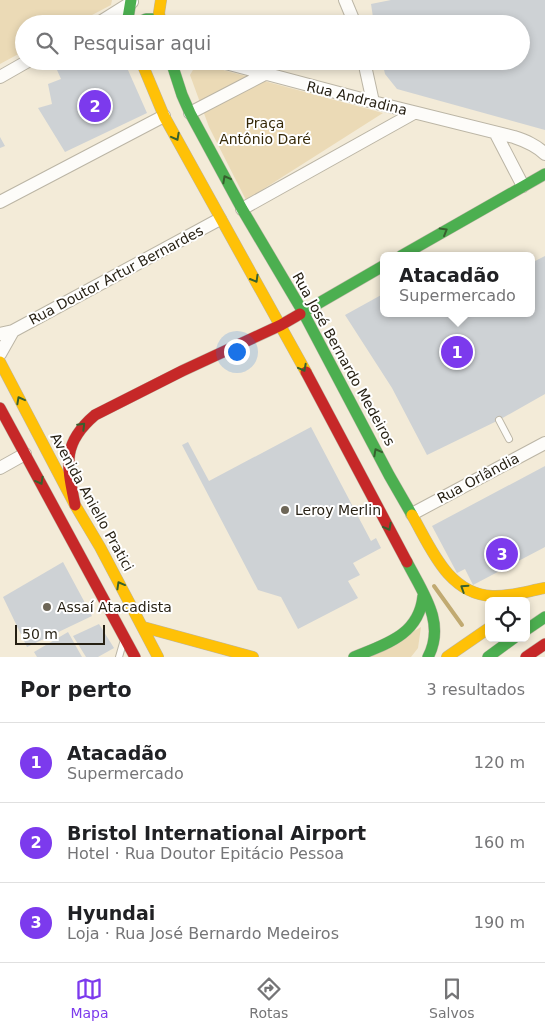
<!DOCTYPE html>
<html lang="pt">
<meta charset="utf-8">
<style>
:root{--surface:#fff;--page:#f6f6f6;--text:#202124;--muted:#757577;--line:#e0e0e0;--accent:#7c3aed}
body{margin:0;font-family:"DejaVu Sans",sans-serif;background:var(--page);color:var(--text)}
.controls{position:absolute;right:15px;bottom:15px;display:grid;overflow:hidden;border-radius:8px;box-shadow:0 2px 8px #0003}
.controls button{width:45px;height:45px;display:grid;place-items:center;padding:0;border:0;border-bottom:1px solid var(--line);background:var(--surface);color:var(--text);font:25px sans-serif}
.scale{position:absolute;left:15px;bottom:12px;width:90px;box-sizing:border-box;padding-left:5px;border:2px solid #251f12;border-top:0;font-size:14px;line-height:18px;white-space:nowrap;color:#251f12;-webkit-text-stroke:4px #fff;paint-order:stroke}
.you{position:absolute;left:236px;top:351px;width:18px;height:18px;margin:-12px;border:4px solid #fff;border-radius:50%;background:#1a73e8;box-shadow:0 0 0 8px #1a73e833}
.badge{display:grid;place-items:center;width:32px;height:32px;border-radius:50%;background:var(--accent);color:#fff;font-size:16px;font-weight:700}
.pin{position:absolute;translate:-50% -50%;border:2px solid #fff;box-shadow:0 1px 5px #0006}
.popup{position:absolute;left:380px;top:252px;width:155px;height:65px;box-sizing:border-box;display:grid;place-content:center;border-radius:8px;background:var(--surface);filter:drop-shadow(0 1px 4px #0005);font-size:16px;white-space:nowrap;color:var(--muted)}
.popup b{font-size:19px;color:var(--text)}
.popup::after{content:'';position:absolute;left:50%;top:100%;margin-left:-10px;border:10px solid transparent;border-top-color:var(--surface)}
.list{margin:0;padding:0;list-style:none}
h2{display:flex;justify-content:space-between;align-items:center;height:65px;margin:0;padding:0 20px;font-size:21px}
h2 small{font-size:16px;font-weight:400;color:var(--muted)}
.list li{display:grid;grid-template-columns:32px 1fr auto;gap:15px;align-items:center;box-sizing:border-box;height:80px;padding:0 20px;border-top:1px solid var(--line)}
.list b{display:block;font-size:19px;white-space:nowrap}
.list p{margin:0;font-size:16px;white-space:nowrap;color:var(--muted)}
.list em{font-size:16px;font-style:normal;color:var(--muted)}
.icon{flex:none;width:28px;height:28px;fill:none;stroke:currentColor;stroke-width:2;stroke-linecap:round;stroke-linejoin:round}
.map{position:relative;flex:none;width:545px;height:657px;overflow:hidden}
.search{position:absolute;background:var(--surface);box-shadow:0 2px 8px #0003;left:15px;right:15px;top:15px;height:55px;display:flex;align-items:center;gap:12px;box-sizing:border-box;padding:0 18px;border-radius:28px;color:var(--muted);font-size:19px}
.sheet{height:305px;background:var(--surface)}
nav{display:flex;justify-content:space-around;align-items:center;box-sizing:border-box;height:70px;border-top:1px solid var(--line);background:var(--surface);font-size:14px;color:var(--muted)}
nav a{display:grid;justify-items:center;gap:2px}
nav .on{color:var(--accent)}
.map>svg:first-child{display:block}
.green{fill:#ebdab6}
.lines{fill:none;stroke-linecap:round;stroke-linejoin:round}
.stream{stroke:#c1aa71;stroke-width:4}
.building{fill:#ced2d5}
.lane-casing{stroke:#bbb5a5;stroke-width:8}
.street-casing{stroke:#bbb5a5;stroke-width:14}
.fast-casing{stroke:#bbb5a5;stroke-width:12}
.slow-casing{stroke:#bbb5a5;stroke-width:12}
.jam-casing{stroke:#bbb5a5;stroke-width:12}
.lane{stroke:#fdfcf9;stroke-width:6}
.street{stroke:#fdfcf9;stroke-width:12}
.fast{stroke:#4caf50;stroke-width:11}
.slow{stroke:#ffc107;stroke-width:11}
.jam{stroke:#c62828;stroke-width:11}
.oneway{stroke:#37602e}
.poi-dot{fill:#6d6657;stroke:#fff;stroke-width:2}
.labels{text-anchor:middle;dominant-baseline:central;stroke-width:4;stroke-linejoin:round;paint-order:stroke}
.street-label{font-size:14px;fill:#251f12;stroke:#fff}
.park-label{font-size:14px;fill:#362908;stroke:#fff}
.poi-label{font-size:14px;fill:#251f12;stroke:#fff;text-anchor:start}
</style>
<div class="map">
<svg width="545" height="657" viewBox="0 0 545 657">
<rect width="100%" height="100%" fill="#f3ebd8"/>
<path class="green" d="M0,0H112L111,5L75,24H24V51L0,64Z
M197,63L383,113L246,200L209,127L190,75Z
M421,627L418,648L411,657H370Z"/>
<g class="lines">
<path class="stream" d="M434,586L462,625"/>
</g>
<path class="building" d="M391,0H545V130L397,89L385,74L382,61H521V24H374L371,4Z
M66,61H78L83,64L94,61H124L147,113L65,152L38,108L52,104L48,84L61,79L57,70L59,65Z
M0,137L5,146L0,148Z
M545,256V394L499,420L427,455L392,388L345,315L383,294V313H531V263Z
M311,427L371,541L376,538L381,548L353,563L360,575L348,581L358,598L298,629L281,597L258,590L182,445L188,442L209,481Z
M545,466V547L473,585L465,569L457,573L432,526Z
M63,562L92,616L27,647L3,597Z
M99,624L114,648L98,657H86L73,636Z
M68,632L82,657H37L34,652Z"/>
<g class="lines">
<g class="lane-casing">
<path id="lane" d="M499,420L509,439
M119,657L123,643"/>
</g>
<g class="street-casing">
<path id="street" d="M345,0L355,24
M97,24L132,2
M218,61L373,102L514,137C526,141 536,145 545,154
M364,61L373,102
M0,77L28,61
M190,113L265,74
M496,134L523,186
M0,202L164,116
M242,209L414,113
M0,334L13,331L220,219
M0,354L13,331
M0,468L25,454
M412,514L545,443"/>
</g>
<g class="fast-casing">
<path id="fast" d="M127,24L131,0
M135,24L146,19H160
M171,61L182,95L190,113L242,209L303,312L389,475L412,515
M401,256L545,174
M300,314L383,266
M407,562C423,593 446,623 428,657
M526,630L545,617
M354,657C386,644 419,635 423,596
M488,657L514,638"/>
</g>
<g class="slow-casing">
<path id="slow" d="M161,0L159,13L161,24
M141,61L164,116L306,372
M0,362L75,505L100,547L158,657
M412,515C431,548 448,594 492,596C509,597 528,591 545,588
M143,627L253,657
M447,657L489,628"/>
</g>
<g class="jam-casing">
<path id="jam" d="M306,372L407,562
M0,408L135,657
M75,505C67,465 61,444 95,415L182,371L281,325L300,314
M526,657L545,644"/>
</g>
<use href="#lane" class="lane"/>
<use href="#street" class="street"/>
<use href="#fast" class="fast"/>
<use href="#slow" class="slow"/>
<use href="#jam" class="jam"/>
</g>
<defs><path id="oneway-chevron" d="M-2-3.5L2.5 0L-2 3.5" fill="none" stroke-width="1.6" stroke-linecap="round" stroke-linejoin="round" transform="scale(1.25)"/></defs>
<g class="oneway">
<use href="#oneway-chevron" transform="translate(176 137) rotate(62)"/>
<use href="#oneway-chevron" transform="translate(226 179) rotate(-118)"/>
<use href="#oneway-chevron" transform="translate(444 231) rotate(-30)"/>
<use href="#oneway-chevron" transform="translate(255 279) rotate(60)"/>
<use href="#oneway-chevron" transform="translate(303 368) rotate(62)"/>
<use href="#oneway-chevron" transform="translate(20 400) rotate(-118)"/>
<use href="#oneway-chevron" transform="translate(82 426) rotate(-45)"/>
<use href="#oneway-chevron" transform="translate(377 452) rotate(-118)"/>
<use href="#oneway-chevron" transform="translate(40 481) rotate(61)"/>
<use href="#oneway-chevron" transform="translate(388 527) rotate(62)"/>
<use href="#oneway-chevron" transform="translate(120 585) rotate(-119)"/>
<use href="#oneway-chevron" transform="translate(464 588) rotate(-147)"/>
</g>
<g class="poi-dot">
<circle cx="285" cy="510" r="5"/>
<circle cx="47" cy="607" r="5"/>
</g>
<g class="labels">
<g class="street-label">
<text transform="translate(357 98) rotate(14)">Rua Andradina</text>
<text transform="translate(116 275) rotate(-28)">Rua Doutor Artur Bernardes</text>
<text transform="translate(344 359) rotate(61)">Rua José Bernardo Medeiros</text>
<text transform="translate(478 478) rotate(-28)">Rua Orlândia</text>
<text transform="translate(92 502) rotate(61)">Avenida Aniello Pratici</text>
</g>
<g class="park-label">
<text x="265" y="123">Praça<tspan x="265" dy="16">Antônio Daré</tspan></text>
</g>
<g class="poi-label">
<text x="295" y="510">Leroy Merlin</text>
<text x="57" y="607">Assaí Atacadista</text>
</g>
</g>
</svg>
<div class="controls">
<button><svg class="icon" aria-label="locate" viewBox="0 0 24 24"><circle cx="12" cy="12" r="6"/><path d="M12 2v4M12 18v4M2 12h4M18 12h4"/></svg></button>
</div>
<div class="scale">50 m</div>
<div class="you"></div>
<div class="pin badge" style="left:457px;top:352px">1</div>
<div class="popup"><b>Atacadão</b>Supermercado</div>
<div class="pin badge" style="left:95px;top:106px">2</div>
<div class="pin badge" style="left:502px;top:554px">3</div>
<div class="search"><svg class="icon" aria-label="search" viewBox="0 0 24 24"><circle cx="10" cy="10" r="6"/><path d="M15 15l6 6"/></svg>Pesquisar aqui</div>
</div>
<section class="sheet">
<h2>Por perto<small>3 resultados</small></h2>
<ul class="list">
<li><span class="badge">1</span><div><b>Atacadão</b><p>Supermercado</p></div><em>120 m</em></li>
<li><span class="badge">2</span><div><b>Bristol International Airport</b><p>Hotel · Rua Doutor Epitácio Pessoa</p></div><em>160 m</em></li>
<li><span class="badge">3</span><div><b>Hyundai</b><p>Loja · Rua José Bernardo Medeiros</p></div><em>190 m</em></li>
</ul>
</section>
<nav>
<a class="on"><svg class="icon" aria-label="map" viewBox="0 0 24 24"><path d="M3 6l6-2 6 2 6-2v14l-6 2-6-2-6 2zM9 4v14M15 6v14"/></svg>Mapa</a>
<a><svg class="icon" aria-label="directions" viewBox="0 0 24 24"><path d="M12 3l9 9-9 9-9-9zM9 14v-3h6M13 9l2 2-2 2"/></svg>Rotas</a>
<a><svg class="icon" aria-label="saved" viewBox="0 0 24 24"><path d="M7 4h10v16l-5-4-5 4z"/></svg>Salvos</a>
</nav>
